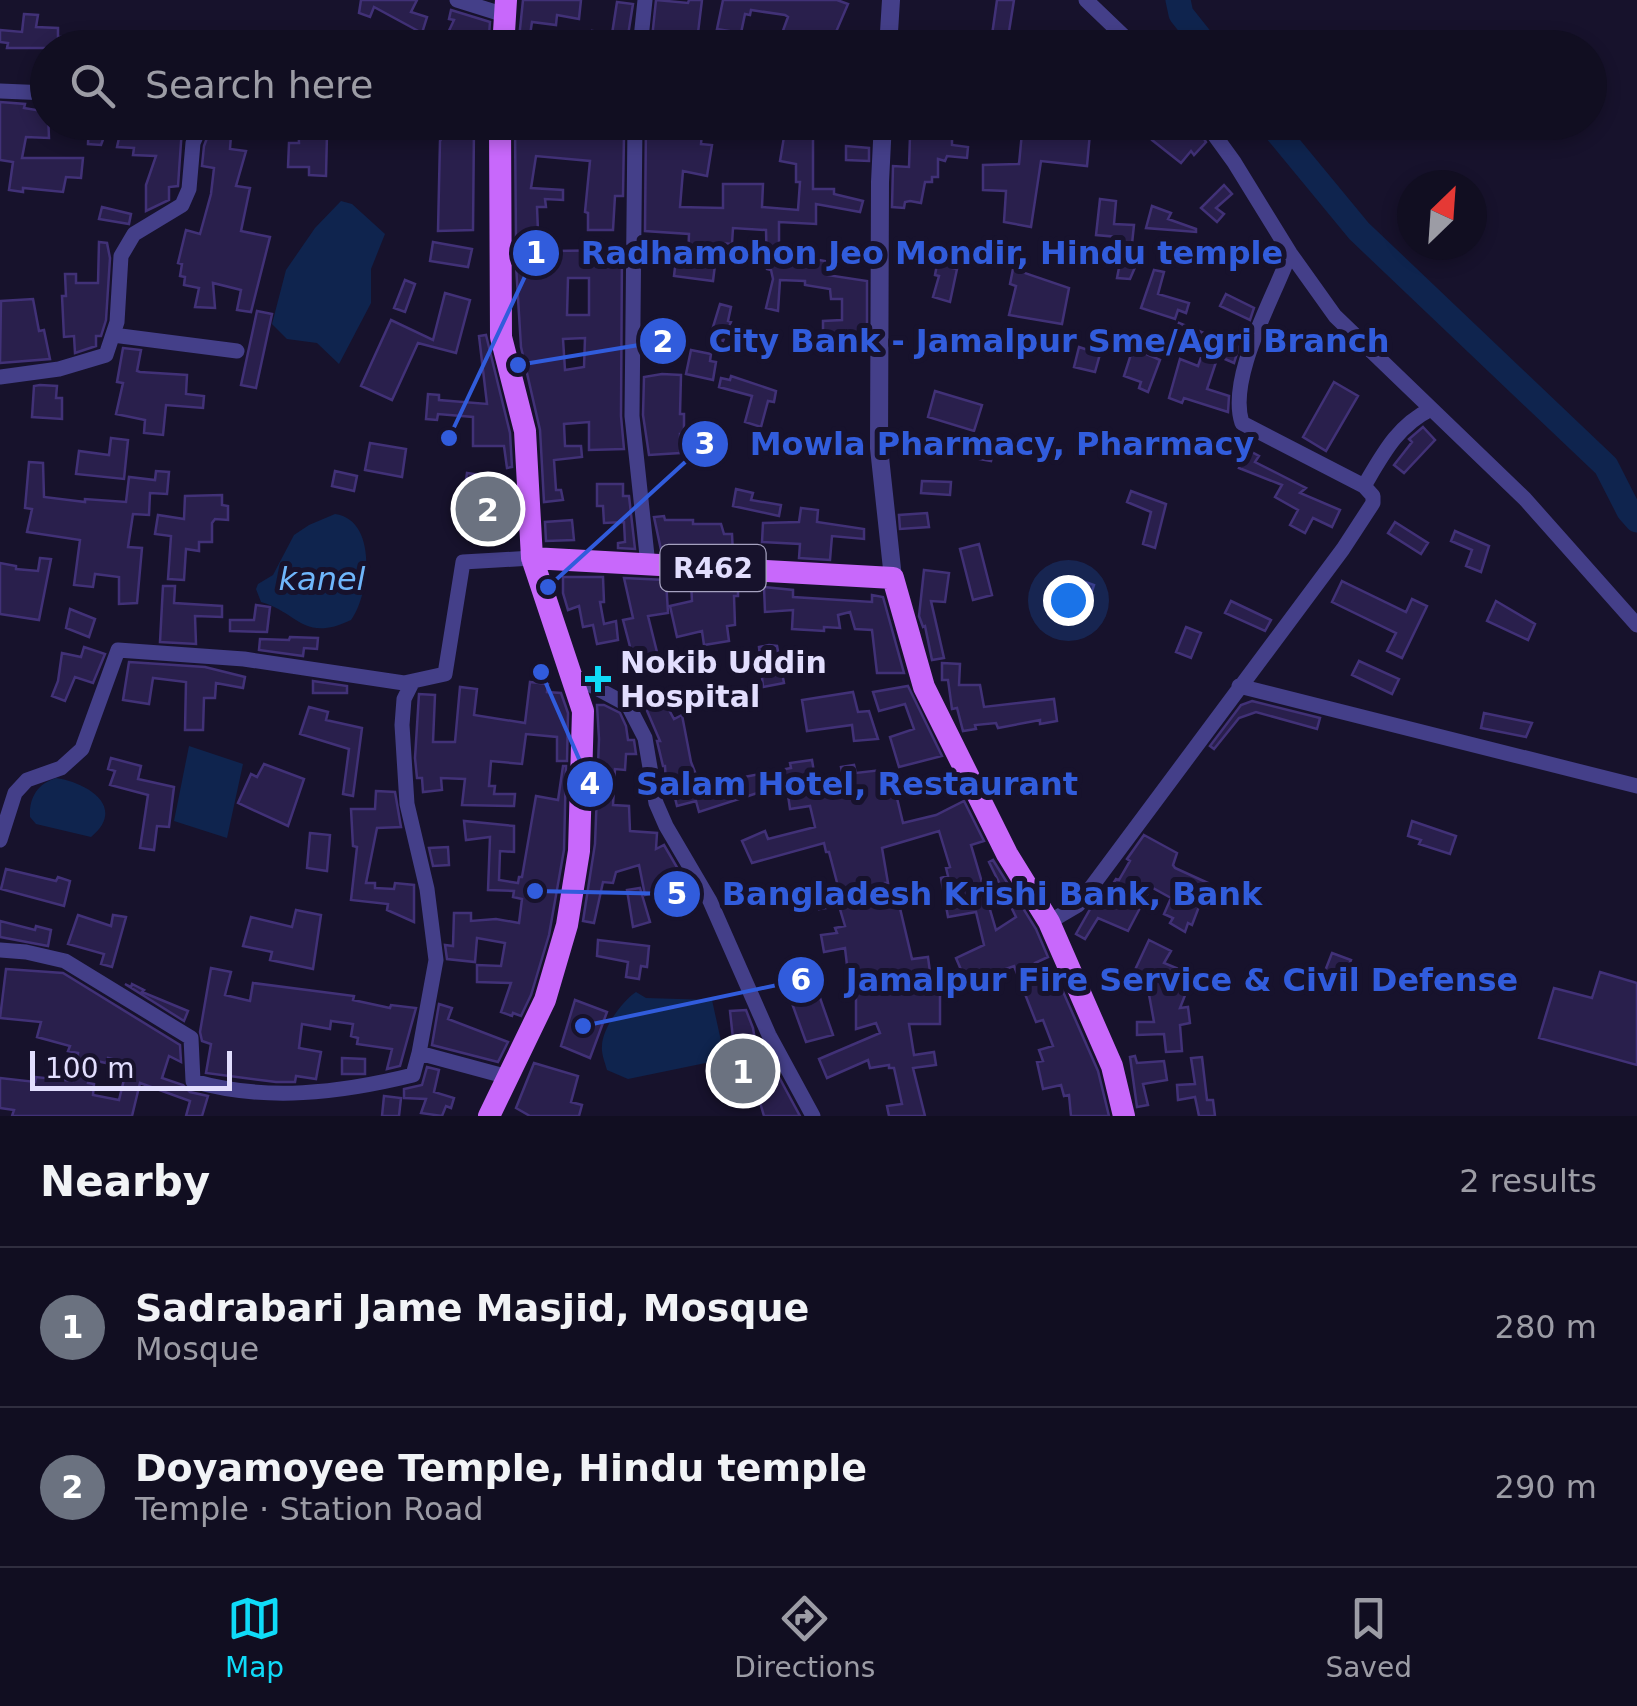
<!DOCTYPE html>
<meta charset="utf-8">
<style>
:root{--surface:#110e21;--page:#1e1c2e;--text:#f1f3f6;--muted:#9c9ca5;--line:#302e3f;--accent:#0fdbf8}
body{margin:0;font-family:"DejaVu Sans",sans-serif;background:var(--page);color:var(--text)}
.compass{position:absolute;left:1397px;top:170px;width:90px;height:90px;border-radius:50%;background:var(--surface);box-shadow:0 5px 15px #0003;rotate:25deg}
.scale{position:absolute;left:30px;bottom:25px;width:202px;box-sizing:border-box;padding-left:10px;border:5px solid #e2defe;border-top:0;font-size:28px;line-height:35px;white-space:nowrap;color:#e2defe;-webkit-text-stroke:8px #17122c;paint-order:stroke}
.you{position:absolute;left:1068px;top:600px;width:35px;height:35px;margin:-25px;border:8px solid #fff;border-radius:50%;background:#1a73e8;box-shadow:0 0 0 15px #1a73e833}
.badge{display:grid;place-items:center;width:65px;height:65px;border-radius:50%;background:var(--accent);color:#fff;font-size:32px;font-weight:700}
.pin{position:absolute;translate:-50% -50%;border:5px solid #fff;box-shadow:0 2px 10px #0006}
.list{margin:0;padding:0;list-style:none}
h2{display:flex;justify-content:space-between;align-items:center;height:130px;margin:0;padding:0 40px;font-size:42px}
h2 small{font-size:32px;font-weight:400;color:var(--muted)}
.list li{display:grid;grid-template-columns:65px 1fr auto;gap:30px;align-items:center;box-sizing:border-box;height:160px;padding:0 40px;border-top:2px solid var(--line)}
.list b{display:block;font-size:38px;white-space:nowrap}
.list p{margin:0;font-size:32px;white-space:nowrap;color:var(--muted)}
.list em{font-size:32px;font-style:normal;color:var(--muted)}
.icon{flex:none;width:55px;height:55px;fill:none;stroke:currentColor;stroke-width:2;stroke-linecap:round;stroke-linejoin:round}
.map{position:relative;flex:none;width:1637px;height:1116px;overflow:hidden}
.search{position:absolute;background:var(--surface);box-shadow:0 5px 15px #0003;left:30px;right:30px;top:30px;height:110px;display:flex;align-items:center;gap:25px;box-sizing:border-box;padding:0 35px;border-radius:55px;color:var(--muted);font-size:38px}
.sheet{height:450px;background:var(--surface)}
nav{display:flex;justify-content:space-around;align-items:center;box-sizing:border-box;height:140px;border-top:2px solid var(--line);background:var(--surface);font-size:28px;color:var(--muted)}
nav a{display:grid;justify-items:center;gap:5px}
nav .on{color:var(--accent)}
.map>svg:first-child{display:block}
.water{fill:#0f244e}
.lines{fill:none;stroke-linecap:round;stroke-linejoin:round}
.river{stroke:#0f244e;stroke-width:25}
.building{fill:#291f4c;stroke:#413177;stroke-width:2.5;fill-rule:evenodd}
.minor{stroke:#443f89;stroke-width:15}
.tertiary{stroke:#443f89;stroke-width:18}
.primary{stroke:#c868fb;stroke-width:22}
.poi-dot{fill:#0fdbf8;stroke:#17122c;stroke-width:4}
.labels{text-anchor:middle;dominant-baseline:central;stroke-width:10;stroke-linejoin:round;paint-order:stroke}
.shield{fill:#17122c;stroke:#a5a1bf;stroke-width:2.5}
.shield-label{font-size:28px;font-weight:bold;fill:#e2defe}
.poi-label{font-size:30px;font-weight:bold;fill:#e2defe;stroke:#17122c;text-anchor:start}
.water-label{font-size:32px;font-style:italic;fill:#6fb6fb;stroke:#17122c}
.leader{fill:none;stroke:#315cdc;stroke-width:4}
.callout-dot{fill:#315cdc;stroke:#17122c;stroke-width:4}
.mark-label{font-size:30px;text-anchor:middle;font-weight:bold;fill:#fff}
.callout-label{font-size:32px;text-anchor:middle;font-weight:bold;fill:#315cdc;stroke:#17122c;stroke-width:10;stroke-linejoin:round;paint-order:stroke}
</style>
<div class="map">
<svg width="1637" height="1116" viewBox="0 0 1637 1116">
<rect width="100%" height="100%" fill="#17122c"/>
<path class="water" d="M341,201L352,204L385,234L371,269V303L339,364L317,343L287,339L272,324L286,270L315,228Z
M335,514C378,520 370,594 351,620C303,643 298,612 261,602L256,589L258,584L273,575L294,535L309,525Z
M189,746L243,764L227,838L174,821Z
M56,778C85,782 128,806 91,837L36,824L30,817C29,798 37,784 56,778Z
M636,992L646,998L712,1000L725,1059L628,1079L607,1070C605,1063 601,1053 602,1046C602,1029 622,1001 636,992Z"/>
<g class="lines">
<path class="river" d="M1178,0L1181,14L1208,48
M1269,122L1359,231L1606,466L1629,511L1637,520"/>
</g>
<path class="building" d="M361,0H417L411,12L427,17L422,33L374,7L370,17L359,13Z
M523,0H581L579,19L557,15L556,25L532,22L528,48H518Z
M656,0L688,3L689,0H702L697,41L664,39L663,48H651Z
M723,0H837L848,4L833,39L818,33L816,43L781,36L788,17L785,15L751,10L750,15L745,14L741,33L717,29Z
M997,0H1014L1007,44L991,42Z
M617,2L633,4L626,48L590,45L592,31L612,34Z
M451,10L490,22L488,48H473L447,35L454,20L449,19Z
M24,14L38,15L36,27L58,28V37H71V48H7L8,43L0,42V30L22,32Z
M0,102L25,104L24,108L48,112L49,138L26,137L22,158H83L81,178L66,177L63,192L23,188V192L9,190L13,162L0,160Z
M89,122L182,128L178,186L169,187V200L146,211V185L156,156L133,155L134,148L117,147L119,138L105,134L101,145L88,144Z
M213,122H232L230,149L246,151L236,186L250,188L241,231L270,237L251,312L237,310L241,290L213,283L215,308L195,307L199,288L184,285L185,277L180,276L182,264L178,263L186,230L200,234L211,194L214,168L202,166L204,146Z
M298,122H332V133H327L326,176L309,175V167H288L289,143H299Z
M646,122H703L701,144L712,145L707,176L683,171L680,207L723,208V184H763L762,207L798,210L800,182H796V164L780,161L786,125L809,129L807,138L813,139V189H834V194L863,201L860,212L816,204V224L779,222V246L797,248V256L825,261L827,275L867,281V336H823V321L842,320V299H831L830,289L805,285V281L780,280L778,311L766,308L773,279L771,270L767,269L766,230L733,228L732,244L721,243L720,257H716L713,281L674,276L676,259L688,260L689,234L645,231Z
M1023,122H1091L1087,166L1041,161L1031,227L1004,222L1006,191L983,190V165L1019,164Z
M1156,122H1194L1206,142L1194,155L1191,151L1181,163L1152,140L1153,137L1147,129Z
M924,123L925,133H952V145L968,147L967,158L947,156L945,161L938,159V177H932V182H925L921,203L910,201L905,202L904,208L892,207L893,166L909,167L910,136H903L902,124Z
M474,126L473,230L438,231L440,141L449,127Z
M515,126L624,135L623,196H615L613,230H588V213L585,212L590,161L536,156L531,188L563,190V200L545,199L546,207H537L538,231L524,232L525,239H516Z
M846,146L869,148V161L846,160Z
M1224,185L1232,194L1216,208L1224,214L1217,222L1201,208Z
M1100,199L1116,201L1114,224L1134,225L1130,263L1136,265L1130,279L1117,278L1123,247H1118V237L1096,235Z
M1152,206L1171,213L1168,219L1196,229V232L1146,228Z
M102,207L131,214L129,224L99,219Z
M99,242L107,243L110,258L106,320L101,336H96V346L75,353L74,336L64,337L62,296H66L65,274H76V283H98Z
M433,242L472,249L468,267L430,261Z
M622,250L621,416L624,449L589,450V422L564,424L565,446H581L582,457L554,460L556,490H561L563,500L544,502L540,430L521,347L516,265H551V251ZM568,278H589V315H567ZM585,338L584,367L565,370L563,339Z
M938,259L952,261V268L957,269L950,302L933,297L939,276L935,275Z
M1013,269L1069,288L1062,324L1009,315L1016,286L1010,284Z
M1154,270L1164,272L1158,294L1189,303L1186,313L1178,310L1175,319L1141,308Z
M405,280L415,284L405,312L394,308Z
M445,293L470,300L456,353L418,343L392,400L361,386L391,320L433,340Z
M1226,294L1254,308L1250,320L1220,306Z
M33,299L39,331L44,330L50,359L0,363L1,301Z
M720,304L731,307L728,321L731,322L723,341L710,337Z
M257,311L272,314L256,388L241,385Z
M1179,323L1239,347L1234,363L1218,356L1207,389L1229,396L1228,412L1184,398L1182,403L1169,398L1180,359L1198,366L1206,343L1176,332Z
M486,335L510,433L512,467L507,468L504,446H473V417L438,414L437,420L426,419L428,394L439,395V400L487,404L479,336Z
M1079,347L1100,354L1095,372L1074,367Z
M123,348L141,350L137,371L140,372L187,375L186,394L204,396L203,408L166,405L163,435L144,433L145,420L116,414L123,383L117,382Z
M1133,348L1160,360L1148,392L1139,388L1141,382L1124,376Z
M691,350L711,354L710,361L716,362L713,380L686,374Z
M662,374L681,375L680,414H684V434H680V453L649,455L643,415L644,377Z
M731,376L776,391L774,402L768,401L761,427L745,422L752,396L719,387L721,378L730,380Z
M1334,382L1358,396L1326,451L1303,437Z
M40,385L57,386L56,398H62V419L32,417L34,386Z
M935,391L982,405L974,431L928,417Z
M1423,427L1435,440L1404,473L1394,465L1412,442L1409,439Z
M111,438L128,440L124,479L76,474L79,451L109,455Z
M980,438L995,443L991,461L974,458Z
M370,443L406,449L402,477L365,470Z
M1248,450L1259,456L1255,462L1306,488L1300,493L1340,510L1332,527L1313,518L1305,533L1290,525L1298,510L1275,497L1282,485L1239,468Z
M29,462L43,463L44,497L85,502V499L126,502L129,477L155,480L156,471L169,472L167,494L150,493L149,515L133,514L128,547L142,548L137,603L119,604V577L95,574L93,587L74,585L80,540L27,532L32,509L25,508Z
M335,471L357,476L354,491L332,486Z
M467,473L495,477L491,508H487L489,530L460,525L464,504L475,505L477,491L465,487Z
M922,481L951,482L950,495L921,493Z
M597,484H623V496H629L635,549L618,548V543L625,542L624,522L604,523L603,506H597Z
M736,489L753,493L751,500L781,505L779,516L733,506Z
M1131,491L1166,504L1155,548L1143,544L1151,512L1127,502Z
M222,495V505L228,506V520L215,519L212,523V542H199V551L186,549L184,580L168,579L171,536L155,534L158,515L184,519L185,496Z
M801,508L818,510L817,522L864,529V539L832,536L830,560L799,558L800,544L762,542L763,523L799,522Z
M927,513L929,527L900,529L899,515Z
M664,516L665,520H693V524H721L724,534H732L733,554L661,550L654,517Z
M572,520L574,540L546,541L545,522Z
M1395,522L1428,543L1421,554L1388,533Z
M1455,531L1489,546L1481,572L1466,566L1472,550L1451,541Z
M979,544L992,595L973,600L960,549Z
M40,558L51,559L39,620L0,614V563L16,566V569L38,571Z
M924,570L949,573L945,602L931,601L944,658L932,660L925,626L923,627L919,616Z
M563,577H603L604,602H600L604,624L616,621L618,640L597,644L593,625L583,627L579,606L568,610L563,593Z
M624,578L666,580L668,613L648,616L657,652L633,658L623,620L633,618Z
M1074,578L1094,585L1089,601L1069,594Z
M1342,581L1406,612L1412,599L1427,606L1402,658L1387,651L1396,633L1332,602Z
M691,582L738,584V596H734L735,625L727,626L729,641L704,645L702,631L677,637L670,606L692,601Z
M163,586H175L174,603L222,606V617L195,616L196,644L160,642Z
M764,587L793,590V597L872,602V595L883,597L904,673H877L872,630L855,629L850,612L838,615L840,628L824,627V631L792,629L793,610L765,612Z
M1231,601L1271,620L1265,631L1225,613Z
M1496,601L1535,624L1528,640L1487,621Z
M256,605L270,607L267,632L230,631V620H254Z
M70,609L95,619L89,637L66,628Z
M1186,627L1201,633L1191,658L1176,652Z
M290,637L318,638L317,649L304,648L303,656L259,650L260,639L289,640Z
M769,645L777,646L784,683L763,687L759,647Z
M84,647L105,654L93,683L75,677L65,701L52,696L58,681L62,653L81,657Z
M1359,661L1399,679L1392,694L1352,675Z
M129,662L205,667L245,677L243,688L216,683L215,698H204L203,730H185L186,682L153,678L149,704L123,700Z
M942,663L960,664L959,685H980L984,707L1054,699L1057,721L1040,724V720L998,728L996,723L975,725L976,729L963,731L957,708L952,709L948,680H942Z
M313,681L347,686V693H313Z
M530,682L548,684L547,692L561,693L568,713L567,761H557V737L526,734L522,764L491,761L489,786H495L494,794H515L514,806L462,805L465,779L441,778L442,790L423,792L422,778H417L415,758L419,694L435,695L433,742H455L460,687L477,689L474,715L525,723Z
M908,686L942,756L899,767L890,737L914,729L905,704L879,711L873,692Z
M853,692L858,712L869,711L878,739L854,741L852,725L807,731L802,700Z
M662,697L674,719L682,715L691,762L704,795L745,781L744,777L791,768L790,763L812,760L815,778L843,776L841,767L854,765L856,773L890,769L903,823L936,815L964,801L984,841L971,845L996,930L1016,917L989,862L993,860L1036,929L1048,957L1035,963L1045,993L1061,987L1098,1071L1109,1116H1071L1069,1095L1064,1096L1061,1085L1043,1089L1037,1062L1043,1061L1039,1050L1053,1046L1043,1020L1036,1022L1014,966L983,977L981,972L965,979L956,958L984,945L976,912L948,917L941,878L948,876L946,868L950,867L939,831L882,848L888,883H885L888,906L899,904L912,959L928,957L931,980L940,993V1024H909L914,1055L934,1052L936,1065L913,1068L925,1116H889L887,1106L902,1104L894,1068H889V1065L870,1068L868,1060L827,1078L819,1059L880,1033L876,1023L856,1029V998L851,999L845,948L824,952L821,935L837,933L835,928L845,926L839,906L819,909L817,898L840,894L829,852H826L824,843L752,863L742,841L765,831L768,839L815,827L810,806L790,809L787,788L777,789L776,787L699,812L696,801L677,806L672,786H666L665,766H663L657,741H660L645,706Z
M1252,701L1320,718L1317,729L1256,712L1239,718L1214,749L1210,746L1241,705Z
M597,705H604L620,713L626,726L628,740H634L636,754H626L625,770L615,769L613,805L629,806L630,831L657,833L656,849L664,845L678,869L659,879L662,891L645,895L639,865L616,872L613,883L603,882L594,923L583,921L595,844L599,739Z
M309,707L328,712L326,720L362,728L353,796L343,794L349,749L300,734Z
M1484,713L1532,723L1526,737L1481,728Z
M111,758L141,766L138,779L174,787L169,827L157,826L154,850L140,848L148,795L110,785L115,771L108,769Z
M264,764L304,779L288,826L238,803L251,774L257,777Z
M563,766H566L564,850L549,935L531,995L521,1016L513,1013L512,1016L501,1012L511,983L477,982V965L501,966L505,943L477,938L475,962L447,959L445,945L453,946L454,913H471V921L496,919L519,923L522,899L513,897L514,891L488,890L490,837L466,840L464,821L514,826V852L500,851L499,880L518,883L519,877H522L536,796L558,800Z
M376,791L395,792L401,827L377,828L366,883H375V888L394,889L395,883L414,885V922L387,910L388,904L351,900L357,847L353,846L351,809H375Z
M1412,821L1456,836L1450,854L1419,844L1421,840L1408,836Z
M310,833L330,835L327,871L307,868Z
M1144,835L1177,853L1173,865L1175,868L1208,883L1192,925L1188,923L1185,932L1170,923L1173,918L1164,914L1171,898L1151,887L1128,931L1098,918L1085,939L1076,934L1093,904L1098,907L1116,879L1119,880L1130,861L1127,859Z
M448,847L449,865L433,866L429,848Z
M6,869L56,881L58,877L70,881L64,906L1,889Z
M640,888L650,922L633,927L627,890Z
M296,910L321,915L313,969L270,960L272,952L243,946L251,917L292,927Z
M78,915L111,926L113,915L126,917L112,967L101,964L104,954L68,944Z
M0,921L35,930L36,926L51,930L48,946L0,937Z
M598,940L649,946L647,967L641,966L639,979L626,977L628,962L597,956Z
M1149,940L1171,951L1164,963L1193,975L1180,1008L1188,1007L1190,1023L1180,1025L1182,1051L1166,1052L1164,1034L1137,1035V1022H1154L1146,978L1134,972Z
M1332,953L1351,960L1344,978L1325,971Z
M211,968L231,972L225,995L250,1001L253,983L354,996L353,1000L390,1008L391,1005L416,1008L400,1066L387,1069L392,1049L357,1044L358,1038L351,1036L353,1024L331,1021L330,1029L302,1024L299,1048L321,1052L316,1079L296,1076L295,1082H276L206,1073L211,1044L202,1041L200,1032Z
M6,969L63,973L180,1045L181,1062L169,1056L162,1078L183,1085L190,1092L208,1096L202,1116H186L190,1101L140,1083L132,1116H12L14,1110L0,1108V1078L35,1082L36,1077L73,1081L78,1053L68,1051L70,1046L37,1037L41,1022L0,1018ZM108,1058L128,1063L119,1100L93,1095L94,1084L88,1083L92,1060L106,1063Z
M1600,972L1637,983V1065L1539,1038L1554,988L1592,998Z
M813,978L833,1035L806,1042L785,984Z
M125,984L131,987L132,984L144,990L142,992L188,1011L184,1021Z
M575,1000L607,1012L590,1058L561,1046Z
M439,1004L452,1008L448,1019L508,1042L498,1062L432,1045Z
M746,1010L753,1028L756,1046L734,1048L730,1011Z
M1135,1056L1137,1063L1164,1061L1167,1080L1143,1084L1148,1105L1137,1107L1130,1057Z
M1202,1057L1207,1100H1213L1215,1116H1199L1195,1097L1178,1100L1177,1085L1195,1084L1191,1058Z
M342,1058L365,1059V1074H342Z
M534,1063L578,1076L571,1102L582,1105L579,1116H530L516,1108Z
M773,1066L800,1116H764L756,1089L749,1091L743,1076Z
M427,1067L439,1070L434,1092L454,1098L451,1108L446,1106L442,1116L421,1113L426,1099L404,1098V1089L422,1085Z
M384,1096L401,1098L399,1116H382Z"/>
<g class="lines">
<path class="minor" d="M457,0L505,15
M1086,0L1136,48
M640,48L645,0
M0,91L48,93
M635,122L632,416L648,565
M1205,122L1234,162L1290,253L1335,316L1525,499L1637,625
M113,335L237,351
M0,377L59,369L106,355L117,322L121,256L134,234L182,205L189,189L193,143L202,122
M1364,486C1383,454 1397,426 1431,409
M570,674L628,705L645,738L656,803L666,826L710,901L769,1035L813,1116
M413,681L404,699L402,725L407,804L427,889L436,960L419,1053
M1239,686L1637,786
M0,840L15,793L27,780L61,768L82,749L118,650L244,659L404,683L445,674L463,562L532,558
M1049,922L1078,905L1343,549L1373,503V496L1364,486L1242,423C1227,377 1274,298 1290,253
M0,950L26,952L65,961L191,1038L193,1081C266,1102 340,1093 413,1075L419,1053L508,1077"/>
<path class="tertiary" d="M888,48L891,0
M883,122L880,182L879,448L893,578"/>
<path class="primary" d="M503,48L506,0
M532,558L893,578L924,687L1007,854L1049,922L1112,1066L1124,1116
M489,1116L545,1000L567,925L579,851L583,711L532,558L525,431L501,337L500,122"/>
</g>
<path class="poi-dot" d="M593 664h10v10h10v10h-10v10h-10v-10h-10v-10h10z"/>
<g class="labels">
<rect class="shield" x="660.5" y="545" width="105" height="46" rx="8"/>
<g class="shield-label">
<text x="713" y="568">R462</text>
</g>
<g class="poi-label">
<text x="620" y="662">Nokib Uddin<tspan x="620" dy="34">Hospital</tspan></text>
</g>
<g class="water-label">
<text x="322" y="579">kanel</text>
</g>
</g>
<path class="leader" d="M449 438L536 253M518 365L663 341M548 587L705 444M541 672L590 784M535 891L677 894M583 1026L801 980"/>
<g class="callout-dot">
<circle cx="449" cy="438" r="10"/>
<circle cx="518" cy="365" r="10"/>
<circle cx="548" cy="587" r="10"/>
<circle cx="541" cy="672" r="10"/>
<circle cx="535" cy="891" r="10"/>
<circle cx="583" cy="1026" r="10"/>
<circle cx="536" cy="253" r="25"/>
<circle cx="663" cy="341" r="25"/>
<circle cx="705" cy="444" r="25"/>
<circle cx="590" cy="784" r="25"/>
<circle cx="677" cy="894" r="25"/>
<circle cx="801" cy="980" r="25"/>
</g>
<g class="mark-label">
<text x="536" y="263">1</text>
<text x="663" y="352">2</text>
<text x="705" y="454">3</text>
<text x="590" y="794">4</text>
<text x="677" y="904">5</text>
<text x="801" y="990">6</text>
</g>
<g class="callout-label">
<text x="932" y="264">Radhamohon Jeo Mondir, Hindu temple</text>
<text x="1049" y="352">City Bank - Jamalpur Sme/Agri Branch</text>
<text x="1002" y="455">Mowla Pharmacy, Pharmacy</text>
<text x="857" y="795">Salam Hotel, Restaurant</text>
<text x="992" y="905">Bangladesh Krishi Bank, Bank</text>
<text x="1182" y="991">Jamalpur Fire Service &amp; Civil Defense</text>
</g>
</svg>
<svg class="compass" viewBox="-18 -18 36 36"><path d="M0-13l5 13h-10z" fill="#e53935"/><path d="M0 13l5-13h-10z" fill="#9c9ca5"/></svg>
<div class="scale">100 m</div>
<div class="you"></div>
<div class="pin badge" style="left:743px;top:1071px;background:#6b7280">1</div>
<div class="pin badge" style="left:488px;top:509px;background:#6b7280">2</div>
<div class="search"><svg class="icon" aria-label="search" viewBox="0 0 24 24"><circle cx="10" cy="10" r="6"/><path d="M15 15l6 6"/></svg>Search here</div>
</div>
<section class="sheet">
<h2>Nearby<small>2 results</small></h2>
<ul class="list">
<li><span class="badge" style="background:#6b7280">1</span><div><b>Sadrabari Jame Masjid, Mosque</b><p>Mosque</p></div><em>280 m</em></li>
<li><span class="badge" style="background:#6b7280">2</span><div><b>Doyamoyee Temple, Hindu temple</b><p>Temple · Station Road</p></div><em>290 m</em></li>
</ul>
</section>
<nav>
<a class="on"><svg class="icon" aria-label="map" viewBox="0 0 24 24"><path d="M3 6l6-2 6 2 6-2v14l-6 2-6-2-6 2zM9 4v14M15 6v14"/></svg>Map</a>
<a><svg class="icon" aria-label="directions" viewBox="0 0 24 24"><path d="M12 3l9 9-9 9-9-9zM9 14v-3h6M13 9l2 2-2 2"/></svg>Directions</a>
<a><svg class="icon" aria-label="saved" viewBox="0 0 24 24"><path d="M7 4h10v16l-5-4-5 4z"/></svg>Saved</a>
</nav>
